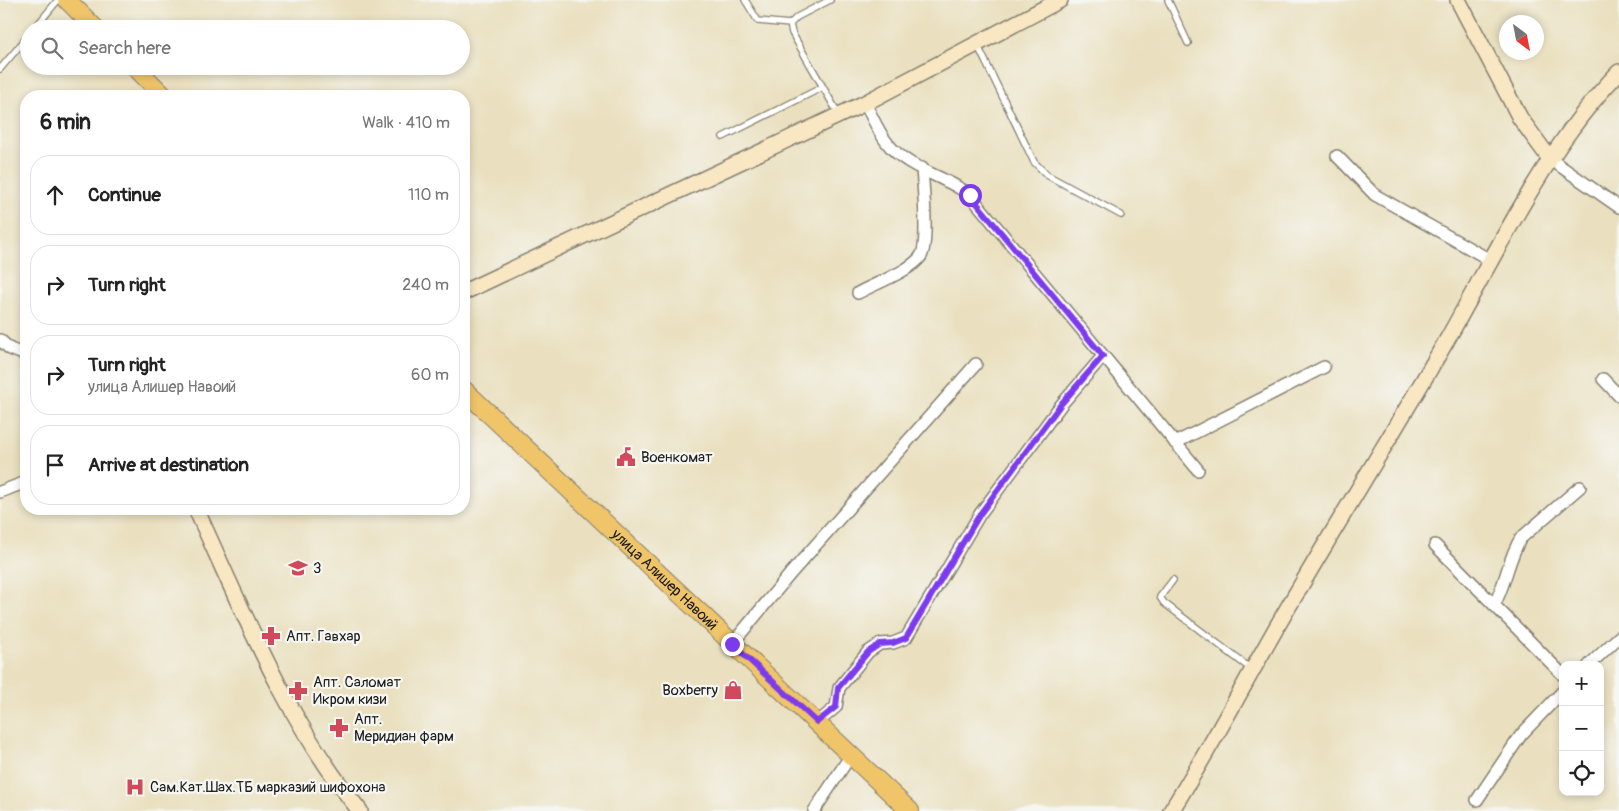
<!DOCTYPE html>
<meta charset="utf-8">
<style>
:root{--surface:#fff;--page:#f2f2f2;--text:#222;--muted:#767676;--line:#e0e0e0}
body{margin:0;font-family:Pangolin,sans-serif;background:var(--page);color:var(--text)}
.controls{position:absolute;right:15px;bottom:15px;display:grid;overflow:hidden;border-radius:10px;box-shadow:0 2px 8px #0003}
.controls button{width:45px;height:45px;display:grid;place-items:center;padding:0;border:0;border-bottom:1px solid var(--line);background:var(--surface);color:var(--text);font:25px sans-serif}
.compass{position:absolute;left:1499px;top:15px;width:45px;height:45px;border-radius:50%;background:var(--surface);box-shadow:0 2px 8px #0003;rotate:148deg}
.stop{position:absolute;width:15px;height:15px;margin:-11px;border:4px solid #7c3aed;border-radius:50%;background:#fff}
.stop.end{background:#7c3aed;border-color:#fff;box-shadow:0 1px 5px #0008}
.list{margin:0;padding:0;list-style:none}
h2{display:flex;justify-content:space-between;align-items:center;height:65px;margin:0;padding:0 20px;font-size:21px}
h2 small{font-size:16px;font-weight:400;color:var(--muted)}
.list li{display:grid;grid-template-columns:32px 1fr auto;gap:15px;align-items:center;box-sizing:border-box;height:80px;margin:0 10px 10px;padding:0 10px;border:1px solid var(--line);border-radius:20px}
.list b{display:block;font-size:19px;white-space:nowrap}
.list p{margin:0;font-size:16px;white-space:nowrap;color:var(--muted)}
.list em{font-size:16px;font-style:normal;color:var(--muted)}
.icon{flex:none;width:28px;height:28px;fill:none;stroke:currentColor;stroke-width:2;stroke-linecap:round;stroke-linejoin:round}
.map{position:relative;flex:none;width:1619px;height:811px;overflow:hidden}
.search{position:absolute;background:var(--surface);box-shadow:0 2px 8px #0003;left:20px;top:20px;width:450px;height:55px;display:flex;align-items:center;gap:12px;box-sizing:border-box;padding:0 18px;border-radius:28px;color:var(--muted);font-size:19px}
.panel{position:absolute;background:var(--surface);box-shadow:0 2px 8px #0003;left:20px;top:90px;width:450px;height:425px;border-radius:20px}
.map>svg:first-child{display:block}
.lines{fill:none;stroke-linecap:round;stroke-linejoin:round}
.lane-casing{stroke:#837e6e;stroke-width:8}
.street-casing{stroke:#837e6e;stroke-width:14}
.secondary-casing{stroke:#837e6e;stroke-width:18}
.primary-casing{stroke:#837e6e;stroke-width:20}
.lane{stroke:#fff;stroke-width:5.5}
.street{stroke:#fff;stroke-width:11}
.secondary{stroke:#f9e7c3;stroke-width:15}
.primary{stroke:#f0c469;stroke-width:18}
.route{stroke:#7c3aed;stroke-width:6}
.labels{text-anchor:middle;dominant-baseline:central;stroke-width:4.5;stroke-linejoin:round;paint-order:stroke}
.poi-label{font-size:15px;fill:#1c1c1c;stroke:#f6f6f2;text-anchor:start}
.street-label{font-size:15px;fill:#1c1c1c;stroke:#f6f6f2}
</style>
<div class="map">
<svg width="1619" height="811" viewBox="0 0 1619 811">
<rect width="100%" height="100%" fill="#f6f6f2"/>
<filter id="ink" filterUnits="userSpaceOnUse"><feTurbulence type="fractalNoise" baseFrequency=".02" numOctaves="2"/><feDisplacementMap in="SourceGraphic" scale="10" xChannelSelector="R" yChannelSelector="G"/><feConvolveMatrix kernelMatrix="1 2 1 2 8 2 1 2 1" color-interpolation-filters="sRGB"/></filter>
<filter id="wash" filterUnits="userSpaceOnUse"><feTurbulence type="fractalNoise" baseFrequency=".0096" numOctaves="4" result="noise"/><feDisplacementMap in="SourceGraphic" scale="20" xChannelSelector="R" yChannelSelector="G"/><feGaussianBlur stdDeviation="1.12" result="paint"/><feColorMatrix in="noise" values="0 0 0 0 0 0 0 0 0 0 0 0 0 0 0 0 0 1.4 0 .05"/><feComposite in="paint" operator="in"/></filter>
<g filter="url(#wash)">
<rect width="100%" height="100%" fill="#eae0bf"/>
</g>
<g filter="url(#ink)">
<g class="lines">
<g class="lane-casing">
<path id="lane" d="M745,0L758,21L790,24
M830,0L797,17L790,24L792,33L839,115
M1168,0L1188,43
M34,29L58,0
M977,44L1034,162L1047,175L1121,215
M0,69L29,35
M723,137L823,87
M1173,580L1160,597L1164,603L1251,669"/>
</g>
<g class="street-casing">
<path id="street" d="M865,103C872,116 878,132 888,144C908,169 945,176 970,195L1198,470
M1337,156L1375,195L1492,261
M1550,159L1619,207
M858,293C874,284 911,271 921,256C929,243 923,186 922,168
M0,340L10,349L26,355
M1603,379L1619,396
M1175,443L1324,367
M0,492L26,482
M1435,545L1563,675
M1494,605C1506,584 1508,558 1521,538L1580,487
M732,644L791,573L976,364
M1589,665L1619,637
M817,723L836,707L839,688L868,652L880,644L893,643L906,638L980,514L1061,405L1103,356
M1477,800L1521,735L1563,691
M814,811L851,755"/>
</g>
<g class="secondary-casing">
<path id="secondary" d="M1458,0L1520,118L1550,159
M464,292L865,103L1060,0
M196,509C244,613 287,722 360,811
M1171,811C1212,746 1247,678 1286,611C1339,520 1395,430 1448,338C1499,248 1546,147 1619,72"/>
</g>
<g class="primary-casing">
<g id="primary">
<path d="M67,0L96,29"/>
<path d="M134,66L164,96"/>
<path id="s1" d="M464,390L910,811"/>
</g>
</g>
<use href="#lane" class="lane"/>
<use href="#street" class="street"/>
<use href="#secondary" class="secondary"/>
<use href="#primary" class="primary"/>
</g>
</g>
<g class="lines" filter="url(#ink)">
<path class="route" d="M732,644L817,722L836,707L838,688L868,652L880,644L893,643L906,638L980,514L1061,404L1103,356L970,195"/>
</g>
<defs>
<g id="civic-bare" transform="scale(1.5)"><path d="M-.6-6.5H3V-4.5H.6V-3L4-1V1h2V6H-6V1h2V-1L-.6-3ZM-1.2 2.5V6h2.4V2.5Z" fill="#d1495b" stroke="#f6f6f2" stroke-width="2.5" paint-order="stroke"/></g>
<g id="school-bare" transform="scale(1.5)"><path d="M0-5L7-2L0 1L-7-2ZM-4 1L0 2.5L4 1V4Q0 6-4 4Z" fill="#d1495b" stroke="#f6f6f2" stroke-width="2.5" paint-order="stroke"/></g>
<g id="pharmacy-bare" transform="scale(1.5)"><path d="M-2-6h4v4h4v4h-4v4h-4v-4h-4v-4h4Z" fill="#d1495b" stroke="#f6f6f2" stroke-width="2.5" paint-order="stroke"/></g>
<g id="shop-bare" transform="scale(1.5)"><path d="M-5-2.5h2.3a2.7 3.5 0 0 1 5.4 0H5L5.5 6h-11ZM-1.5-2.5h3a1.5 2.3 0 0 0-3 0Z" fill="#d1495b" stroke="#f6f6f2" stroke-width="2.5" paint-order="stroke"/></g>
<g id="hospital-bare" transform="scale(1.5)"><path d="M-5-5h3v3.5h4V-5h3V5h-3V1.5h-4V5h-3Z" fill="#d1495b" stroke="#f6f6f2" stroke-width="2.5" paint-order="stroke"/></g>
</defs>
<g fill-rule="evenodd">
<use href="#civic-bare" x="626" y="457"/>
<use href="#school-bare" x="298" y="568"/>
<use href="#pharmacy-bare" x="271" y="636"/>
<use href="#shop-bare" x="733" y="690"/>
<use href="#pharmacy-bare" x="298" y="691"/>
<use href="#pharmacy-bare" x="339" y="728"/>
<use href="#hospital-bare" x="135" y="787"/>
</g>
<g class="labels">
<g class="poi-label">
<text x="641" y="457">Военкомат</text>
<text x="313" y="568">3</text>
<text x="286" y="636">Апт. Гавхар</text>
<text x="313" y="682">Апт. Саломат<tspan x="313" dy="17">Икром кизи</tspan></text>
<text x="718" y="690" text-anchor="end">Boxberry</text>
<text x="354" y="719">Апт.<tspan x="354" dy="17">Меридиан фарм</tspan></text>
<text x="150" y="787">Сам.Кат.Шах.ТБ марказий шифохона</text>
</g>
<g class="street-label">
<text stroke="none"><textPath href="#s1" startOffset="276">улица Алишер Навоий</textPath></text>
</g>
</g>
</svg>
<div class="controls">
<button>+</button>
<button>−</button>
<button><svg class="icon" aria-label="locate" viewBox="0 0 24 24"><circle cx="12" cy="12" r="6"/><path d="M12 2v4M12 18v4M2 12h4M18 12h4"/></svg></button>
</div>
<svg class="compass" viewBox="-18 -18 36 36"><path d="M0-13l5 13h-10z" fill="#e53935"/><path d="M0 13l5-13h-10z" fill="#767676"/></svg>
<div class="stop" style="left:970px;top:195px"></div>
<div class="stop end" style="left:732px;top:644px"></div>
<div class="search"><svg class="icon" aria-label="search" viewBox="0 0 24 24"><circle cx="10" cy="10" r="6"/><path d="M15 15l6 6"/></svg>Search here</div>
<section class="panel">
<h2>6 min<small>Walk · 410 m</small></h2>
<ul class="list">
<li><svg class="icon" aria-label="ahead" viewBox="0 0 24 24"><path d="M12 20V5M6 11l6-6 6 6"/></svg><div><b>Continue</b></div><em>110 m</em></li>
<li><svg class="icon" aria-label="right" viewBox="0 0 24 24"><path d="M7 20v-9h11M14 6l5 5-5 5"/></svg><div><b>Turn right</b></div><em>240 m</em></li>
<li><svg class="icon" aria-label="right" viewBox="0 0 24 24"><path d="M7 20v-9h11M14 6l5 5-5 5"/></svg><div><b>Turn right</b><p>улица Алишер Навоий</p></div><em>60 m</em></li>
<li><svg class="icon" aria-label="arrive" viewBox="0 0 24 24"><path d="M6 21V4h12l-3 4 3 4H6"/></svg><div><b>Arrive at destination</b></div></li>
</ul>
</section>
</div>
